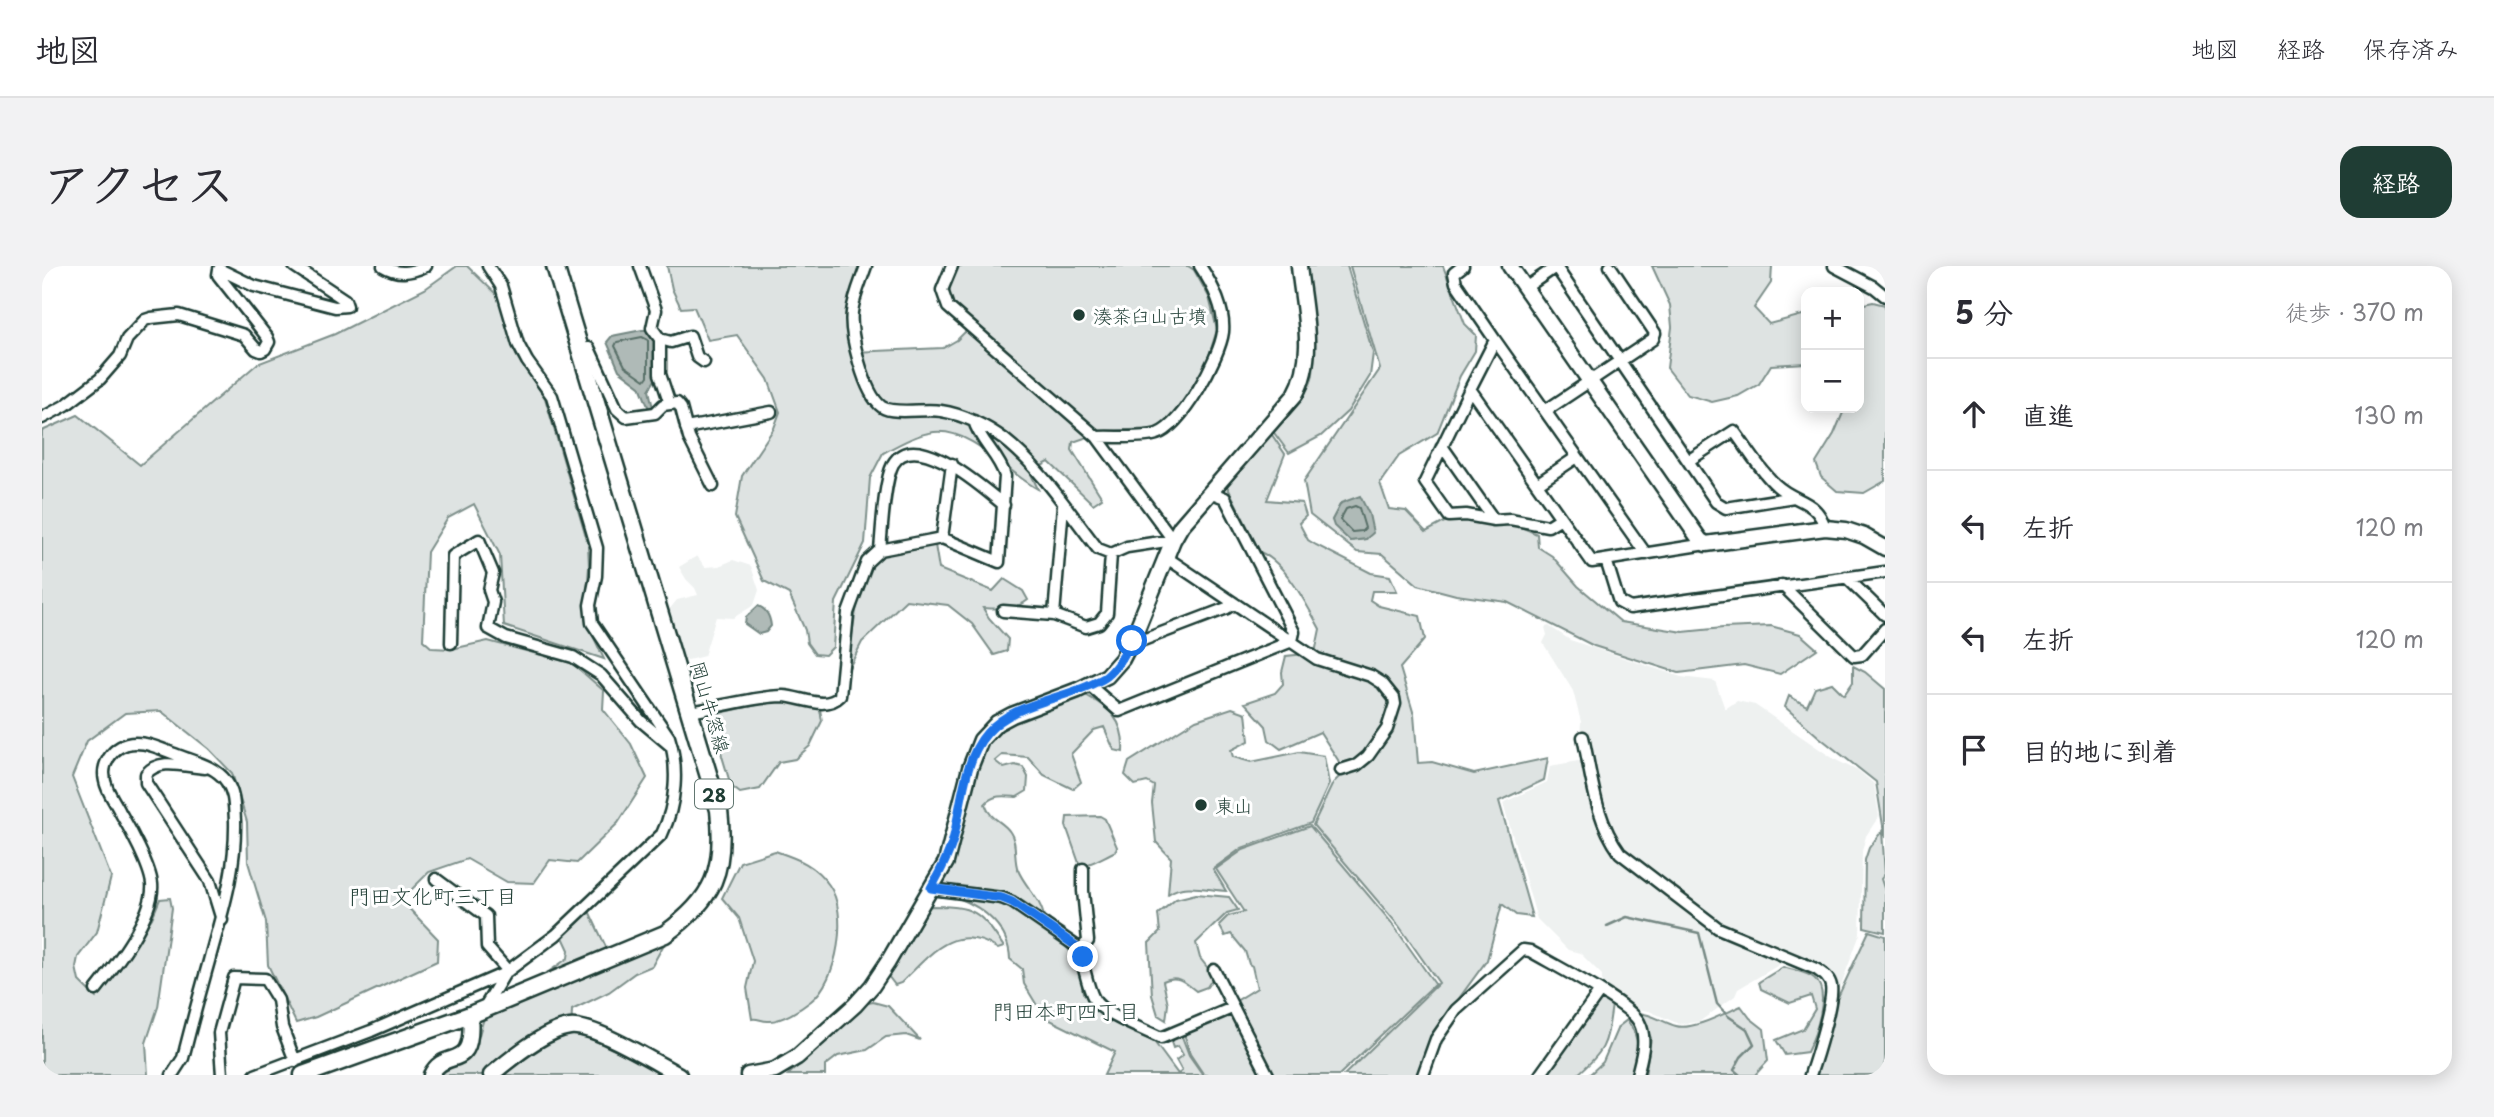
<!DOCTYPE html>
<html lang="ja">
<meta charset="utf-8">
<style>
:root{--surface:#fff;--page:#f2f2f3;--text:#2b2b33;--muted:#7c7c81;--line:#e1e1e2;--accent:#1f3d34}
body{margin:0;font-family:"Playpen Sans","Klee One",sans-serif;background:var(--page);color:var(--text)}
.controls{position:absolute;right:21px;top:21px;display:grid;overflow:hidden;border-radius:14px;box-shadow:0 4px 18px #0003}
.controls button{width:63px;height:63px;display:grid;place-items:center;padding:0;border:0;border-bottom:2px solid var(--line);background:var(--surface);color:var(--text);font:35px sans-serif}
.stop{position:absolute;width:21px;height:21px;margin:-16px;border:5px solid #1a73e8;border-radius:50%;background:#fff}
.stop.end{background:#1a73e8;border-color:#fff;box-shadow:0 2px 7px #0008}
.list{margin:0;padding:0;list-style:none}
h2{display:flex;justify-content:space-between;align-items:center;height:91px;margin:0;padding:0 28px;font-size:30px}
h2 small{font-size:23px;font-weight:400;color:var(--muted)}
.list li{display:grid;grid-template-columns:46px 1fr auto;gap:21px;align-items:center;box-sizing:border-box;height:112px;padding:0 28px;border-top:2px solid var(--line)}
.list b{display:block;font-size:26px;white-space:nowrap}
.list em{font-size:23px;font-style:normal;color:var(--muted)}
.icon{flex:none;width:38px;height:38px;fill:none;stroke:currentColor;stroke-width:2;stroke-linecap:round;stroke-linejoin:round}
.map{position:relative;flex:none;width:1843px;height:809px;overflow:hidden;border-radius:21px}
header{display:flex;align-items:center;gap:42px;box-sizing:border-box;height:98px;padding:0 35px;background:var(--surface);border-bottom:2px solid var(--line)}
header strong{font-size:33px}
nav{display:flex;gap:38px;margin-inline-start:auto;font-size:24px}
.intro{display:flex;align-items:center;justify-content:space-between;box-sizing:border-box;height:168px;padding:0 42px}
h1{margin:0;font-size:49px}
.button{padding:18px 32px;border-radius:21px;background:var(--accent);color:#fff;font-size:24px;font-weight:700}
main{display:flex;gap:42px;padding:0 42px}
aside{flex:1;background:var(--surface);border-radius:21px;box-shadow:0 4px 18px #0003}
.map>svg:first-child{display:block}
.built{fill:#eef1f0}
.green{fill:#dee3e2;stroke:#7e908b;stroke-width:2;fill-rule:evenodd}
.water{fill:#afbab7;stroke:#758883;stroke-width:2}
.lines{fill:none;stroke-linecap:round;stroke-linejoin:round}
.shore{stroke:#596f68;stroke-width:2}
.stream{stroke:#758883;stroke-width:2.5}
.street-casing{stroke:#1f3d34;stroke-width:15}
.secondary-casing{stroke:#1f3d34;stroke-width:19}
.primary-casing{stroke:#1f3d34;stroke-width:21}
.street{stroke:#fff;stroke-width:10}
.secondary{stroke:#fff;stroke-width:14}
.primary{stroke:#fff;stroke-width:16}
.route{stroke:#1a73e8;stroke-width:9}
.poi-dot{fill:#1f3d34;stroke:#fff;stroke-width:2.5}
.labels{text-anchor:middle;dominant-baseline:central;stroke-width:6;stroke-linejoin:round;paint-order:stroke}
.shield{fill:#fff;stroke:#627771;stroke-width:2}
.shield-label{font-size:18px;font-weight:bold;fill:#1f3d34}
.poi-label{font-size:19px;fill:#1f3d34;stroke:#fff;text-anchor:start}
.street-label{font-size:19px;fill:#1f3d34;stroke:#fff}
.neighbourhood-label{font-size:21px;fill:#1f3d34;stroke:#fff}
</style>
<header>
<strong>地図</strong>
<nav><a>地図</a><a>経路</a><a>保存済み</a></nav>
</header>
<div class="intro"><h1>アクセス</h1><a class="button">経路</a></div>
<main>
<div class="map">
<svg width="1843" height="809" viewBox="0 0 1843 809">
<rect width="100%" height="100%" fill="#fff"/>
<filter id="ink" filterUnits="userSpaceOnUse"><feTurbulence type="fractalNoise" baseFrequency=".0143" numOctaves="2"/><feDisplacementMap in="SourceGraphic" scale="14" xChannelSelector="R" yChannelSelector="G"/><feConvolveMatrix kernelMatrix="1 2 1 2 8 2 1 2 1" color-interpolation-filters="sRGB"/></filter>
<g filter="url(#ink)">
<path class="built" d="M655,290L663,301L677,300L691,294L709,300L717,324L712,339L691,352L674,351L662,390L638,396L626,345L635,334L656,329L653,322L644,313L637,301Z
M1507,360L1528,374L1639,411L1673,415L1683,443L1695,435L1713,439L1792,493L1818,506L1832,518L1837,550L1824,570L1820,585L1818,668L1799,719L1784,723L1782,716L1774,709L1740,697L1696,723L1693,730L1657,756L1637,758L1607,745L1595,743L1560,722V709L1538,687L1526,684L1495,653L1461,537L1505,516L1508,500L1542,494L1538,469L1539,456L1531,425L1501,377L1505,369L1503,361Z"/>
<path class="green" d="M415,0H425L456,30L474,89L503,132L546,278L547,301L543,353L562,393L462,360L458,289L432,238L406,252L385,286L381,374L390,382L410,383L446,375L530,397L562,425L561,443L589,478L605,512L576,557L535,597L508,594L492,617L465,616L425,593L387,606L359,634L396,673L395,695L274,751L254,757L226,699L224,656L206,596L205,556L190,507L167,483L119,445L83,447L45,475L30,511L69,611L55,666L36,691L34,701L37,715L54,732L110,652L118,633L128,632L130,642L116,741L104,777L106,809H0V165L36,149L98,199L215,98L293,68L383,23Z
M625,0H819C805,38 805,46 812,86L901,82L915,74L931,58C906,37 901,30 915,0H1146L1152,4L1167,31L1175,64L1163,102L1126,156L1113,163L1063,165L1031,176L1030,184L1060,232L1051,238L1007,196L988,206L996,223C964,206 930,162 892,166C875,168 856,179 841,187L828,212L823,277L794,336L791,381L783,389L773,388L765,377L763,364L747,328L722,315L693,251L700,210L732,162L738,146L726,113L695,69L666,74L652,41L639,42L630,23Z
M1262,0H1305L1331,87L1328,110L1306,145L1279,170L1247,187L1230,164C1243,149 1264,132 1270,113C1276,92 1265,25 1262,0Z
M1308,0H1401L1423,58L1434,69L1433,85L1418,110L1395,167L1357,190L1338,217L1347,243L1364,245L1384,266L1408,253L1474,259L1495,268L1496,281L1510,290L1536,320L1579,356L1641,366L1681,362L1729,360L1758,368L1775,383L1738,408L1702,399L1637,407L1552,380L1465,336L1414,329L1376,319L1340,288L1315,286L1268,249L1262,215L1338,103ZM1308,235L1324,273L1308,275L1290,254L1299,237Z
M1610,0H1730L1729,17L1712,42L1727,58L1764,48V97L1729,99L1717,118L1696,130L1670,136L1646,129L1625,102L1630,61L1628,39Z
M1831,36L1843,39V215L1822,227L1795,225L1779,211L1774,197L1792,168L1803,142H1817V39Z
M1228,166L1243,188L1225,234L1260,237L1264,250L1257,257L1266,274L1274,279L1329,307L1348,310L1355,325H1330L1328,334L1337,340L1378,350L1383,373L1358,402L1372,449L1376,497L1390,496L1432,508L1506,492L1502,514L1457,535L1490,651L1474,649L1460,638L1445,694L1388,772L1375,809H1302L1397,717L1357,660L1271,559L1291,517L1301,507L1296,494L1278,466L1239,483L1227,474L1224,460L1203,437L1233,427L1241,418L1240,406L1244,390L1273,387L1278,363C1265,339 1243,296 1218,286L1185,220Z
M893,279L897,303L951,325L962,313L981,325L986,334C974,344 956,343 941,342L947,352L966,373L965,385L952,389L930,358L906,339L864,334L820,376L806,404C809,374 815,301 844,287C857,281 878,281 893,279Z
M1811,400L1823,406L1843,423V572L1834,516L1777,471L1743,441L1747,430L1765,440L1773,422L1790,417L1802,429L1811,416Z
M1040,427C1067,442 1083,453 1081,486L1072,484L1062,461L1052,464L1029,488L1039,516L1031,523L1002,509L986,491L960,489L953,495L962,502L973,499L981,501L986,511L985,525L975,531C963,530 951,528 943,538C949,555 960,554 968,566C976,577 971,593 976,604C983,621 1000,634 1002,652L969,629L903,621L901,616C923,572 924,490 961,462C983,445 1015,437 1040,427Z
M733,435L751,436L778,443L780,455L768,480L753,493L737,496L718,523L698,527L689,520L680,490L673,448Z
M1190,442L1204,447L1207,475L1189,484L1191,491L1209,496L1257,486L1282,490L1287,518L1269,557L1200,582L1171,603L1184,625C1165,624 1142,616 1126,628L1129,592L1114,576L1110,537L1112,520L1105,516L1093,519L1083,509L1087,496L1125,472L1154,454Z
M1058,550L1063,553L1075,581L1074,585C1062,590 1050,599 1038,600L1024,560L1025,551Z
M1268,560L1349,656L1393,718L1297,809H1162L1148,788L1142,767L1215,722L1210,700L1207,698L1203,685L1189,668L1183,670L1177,659L1186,650L1202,646L1174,603L1201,584Z
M1840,565L1843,608L1839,613L1843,625V666L1822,661L1823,594L1827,582Z
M733,585C756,593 772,598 787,619C807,647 796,714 769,735C759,743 739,756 726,755C719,755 716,752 710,753L705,722L711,695L697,652L680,632L698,596Z
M1154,628L1187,631L1196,644L1185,647L1154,677L1158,692L1172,710L1165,721L1154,725C1143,716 1135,708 1121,715L1126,738L1124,754L1116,749L1110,729L1107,677L1118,666L1116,648L1134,633Z
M916,632C933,634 950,634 965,641C981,648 1017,672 1028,685C1034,694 1038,705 1042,715L1040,720L1041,727L1044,729L1049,741L1113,777L1136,808L1140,805L1134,794L1141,789L1136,780L1131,782L1128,773L1139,768L1147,789L1161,809H1062L1073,786L1002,751L982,718L980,703L968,693C967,663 943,642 916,632Z
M888,640C932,640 937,644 962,681L956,683C913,655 889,687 859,717L853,719L846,710Z
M547,645L564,681L621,680L610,700L593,707L567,726L530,744L529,768L547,772L626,809H398L432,786L442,752L526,692L527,684L520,669Z
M1827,665L1843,670V809H1773L1795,733Z
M1741,701C1750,704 1765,706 1772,712C1790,726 1773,770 1765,786L1743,789L1734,774L1761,763L1773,743L1769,730L1748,737L1719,723L1717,716Z
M1560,732L1570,739C1564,778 1566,782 1535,809H1505Z
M831,736L846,740L878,774L864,769L844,771L825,784L796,790L783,800V809H746L822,738Z
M1699,740L1708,752L1722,763L1726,795L1713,809H1603L1609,772L1596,747C1611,748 1620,756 1634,760C1650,765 1683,747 1699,740Z
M1585,754C1599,772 1597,789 1589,809H1547L1561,796L1576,761Z"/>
<path class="water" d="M600,64H608L612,70L613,114L607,124L611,142L607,143L598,120L577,104L565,76L570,70Z
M1318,230L1327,248L1331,267L1324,273L1308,275L1292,260L1290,254L1299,237Z
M716,340C725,343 728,351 729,360L724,366L717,368L703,358L704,351Z"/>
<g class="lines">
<path class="shore" d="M600,71L606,74V110L603,114L583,100L573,80L575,76Z
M1313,240L1317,242L1323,262L1320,265L1310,266L1298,254L1304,243Z"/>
<path class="stream" d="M1565,660L1585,651L1657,667L1675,738L1686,750L1705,763L1712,778L1699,791L1692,804L1698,809"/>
<g class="street-casing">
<path id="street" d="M341,0C356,9 368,7 384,0
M598,0L614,44L610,62L618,73
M824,0C819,15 812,30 810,46C807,67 822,128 840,141C852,149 884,142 899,145C920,148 945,160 962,173C999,202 1027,246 1056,283L1069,288L1085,281L1131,274L1055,171L906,41L900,24L910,0
M1421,0L1412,7L1414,17L1453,74L1428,123L1550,296L1664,278
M1792,0L1832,21L1843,30
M1514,1L1674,236L1684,242L1752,231
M1483,22L1515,0
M1453,74L1604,288
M538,84L547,82L575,143L584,151L613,147L621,139L635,137L639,142L647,172L671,220
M1428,123L1383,216L1407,250L1424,249L1452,254L1468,253L1506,260L1519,252
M628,138L618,108V73L629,76L648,70L655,91L662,96
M1503,145L1611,73L1613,67L1568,0
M0,152L24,139L58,113L78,90L85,73L103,54L109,52L137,49L202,69L214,83L219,85L223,83L227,76L225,71L176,9L177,3L212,20L293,41L305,40L303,34L252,0
M644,162L729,146
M1055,171C1072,170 1100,173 1115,168C1140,160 1178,91 1181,66C1183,43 1170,18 1158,0
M1400,180L1452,254
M1646,195L1692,165C1705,182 1719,206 1734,219C1753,237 1775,233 1783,262
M1495,218L1535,191
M1168,226L1183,232L1252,366L1250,375
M900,272L910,198
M838,284C840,263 842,215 851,198C873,160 943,224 962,239
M1125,292L1275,393L1329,410L1340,417L1352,432L1353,438L1345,463L1326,490L1315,499L1299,504
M1564,294L1577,336L1588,342L1843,306
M1804,311L1843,349
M1740,319L1812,390L1820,389L1843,363
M961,345L1012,349L1044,361L1057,357L1065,347L1069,288
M1012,349L1021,240
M1090,375L1101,374L1185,342L1192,337
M409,377L411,290L437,274L451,307L447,324L451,336L446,362L464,372L531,391L559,409L599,455L630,481
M1047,419L1077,445L1250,375
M649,446C674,441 717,430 741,430C760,431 783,445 798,430L806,347L825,296L838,284L900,272L957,296L963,210C957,189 938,176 932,155
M1541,471C1550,512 1553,553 1578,587L1676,662L1774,703C1781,708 1787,711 1789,720C1792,734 1774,792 1768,809
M163,502C143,501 118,491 104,508V517L168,615L180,654
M394,613L444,650L445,681L466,705
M889,623L960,632L970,636L1034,680C1043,697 1043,716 1052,733C1059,748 1103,764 1119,772L1190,742
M1037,685L1046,675L1041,625V603
M1172,704L1226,809
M54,724C72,701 113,649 110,618C108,600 88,563 78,546C72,534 62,522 62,507C62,497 69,486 78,481C96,470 120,484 138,490C154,496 174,501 184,515C193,527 192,541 193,555C194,607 180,646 167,695C158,727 149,760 141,792L130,809
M442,742L463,707
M180,809L177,767L192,712L223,713L236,734L240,761L253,795
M213,809L329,765L463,707L514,669L620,568C634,539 637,502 627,471L550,357L548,339L554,310L555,282L510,130L485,95L476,78L459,20L446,0
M1381,809L1394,773L1414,744L1481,684L1488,685C1510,698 1587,737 1597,756C1606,773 1599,792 1595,809
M1498,809L1558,725"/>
</g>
<g class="secondary-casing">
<path id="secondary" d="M1468,0L1658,274L1664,278L1783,262L1804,264L1822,270L1843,282
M389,809C403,780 433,809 428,749
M449,809C468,793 503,764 528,761C552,758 614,797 637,809
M706,809L733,804L755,791L813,739L830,720L846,696L904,596L928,502L939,474L955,457L970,449L1036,424L1065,410L1080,393L1092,370L1131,274L1139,260L1253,129C1275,90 1261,42 1257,0"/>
</g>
<g class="primary-casing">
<path id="primary" d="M261,809L428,749L623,668C672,633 684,604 677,544L513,0"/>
</g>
<use href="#street" class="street"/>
<use href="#secondary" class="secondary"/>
<use href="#primary" class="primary"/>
</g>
</g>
<g class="lines" filter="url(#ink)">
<path class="route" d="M1041,691L1034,680L970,636L960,632L889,622C898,606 906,591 911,574C920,540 921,494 945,467C969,439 1014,434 1046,420C1052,417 1060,414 1065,410C1076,401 1083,387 1090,375"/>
</g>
<g class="poi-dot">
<circle cx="1037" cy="49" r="7"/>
<circle cx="1159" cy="539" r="7"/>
</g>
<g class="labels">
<rect class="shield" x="653" y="513.5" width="38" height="29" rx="5"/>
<g class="shield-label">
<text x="672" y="528">28</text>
</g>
<g class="poi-label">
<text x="1051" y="49">湊茶臼山古墳</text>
<text x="1173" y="539">東山</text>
</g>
<g class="street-label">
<text transform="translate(669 441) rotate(74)">岡山牛窓線</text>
</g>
<g class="neighbourhood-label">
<text x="391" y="629">門田文化町三丁目</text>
<text x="1024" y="744">門田本町四丁目</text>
</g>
</g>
</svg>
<div class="controls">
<button>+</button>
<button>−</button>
</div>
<div class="stop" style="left:1090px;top:375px"></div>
<div class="stop end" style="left:1041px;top:691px"></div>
</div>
<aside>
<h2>5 分<small>徒歩 · 370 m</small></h2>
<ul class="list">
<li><svg class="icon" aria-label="ahead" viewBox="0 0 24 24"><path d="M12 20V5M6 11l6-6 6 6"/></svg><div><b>直進</b></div><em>130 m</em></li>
<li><svg class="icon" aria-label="left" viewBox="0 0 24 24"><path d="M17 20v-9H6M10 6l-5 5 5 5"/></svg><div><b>左折</b></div><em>120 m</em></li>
<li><svg class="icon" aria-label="left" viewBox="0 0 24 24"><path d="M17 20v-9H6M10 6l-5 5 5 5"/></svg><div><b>左折</b></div><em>120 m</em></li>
<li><svg class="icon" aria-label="arrive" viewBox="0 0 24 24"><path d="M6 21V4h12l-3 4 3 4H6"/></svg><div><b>目的地に到着</b></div></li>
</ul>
</aside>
</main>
